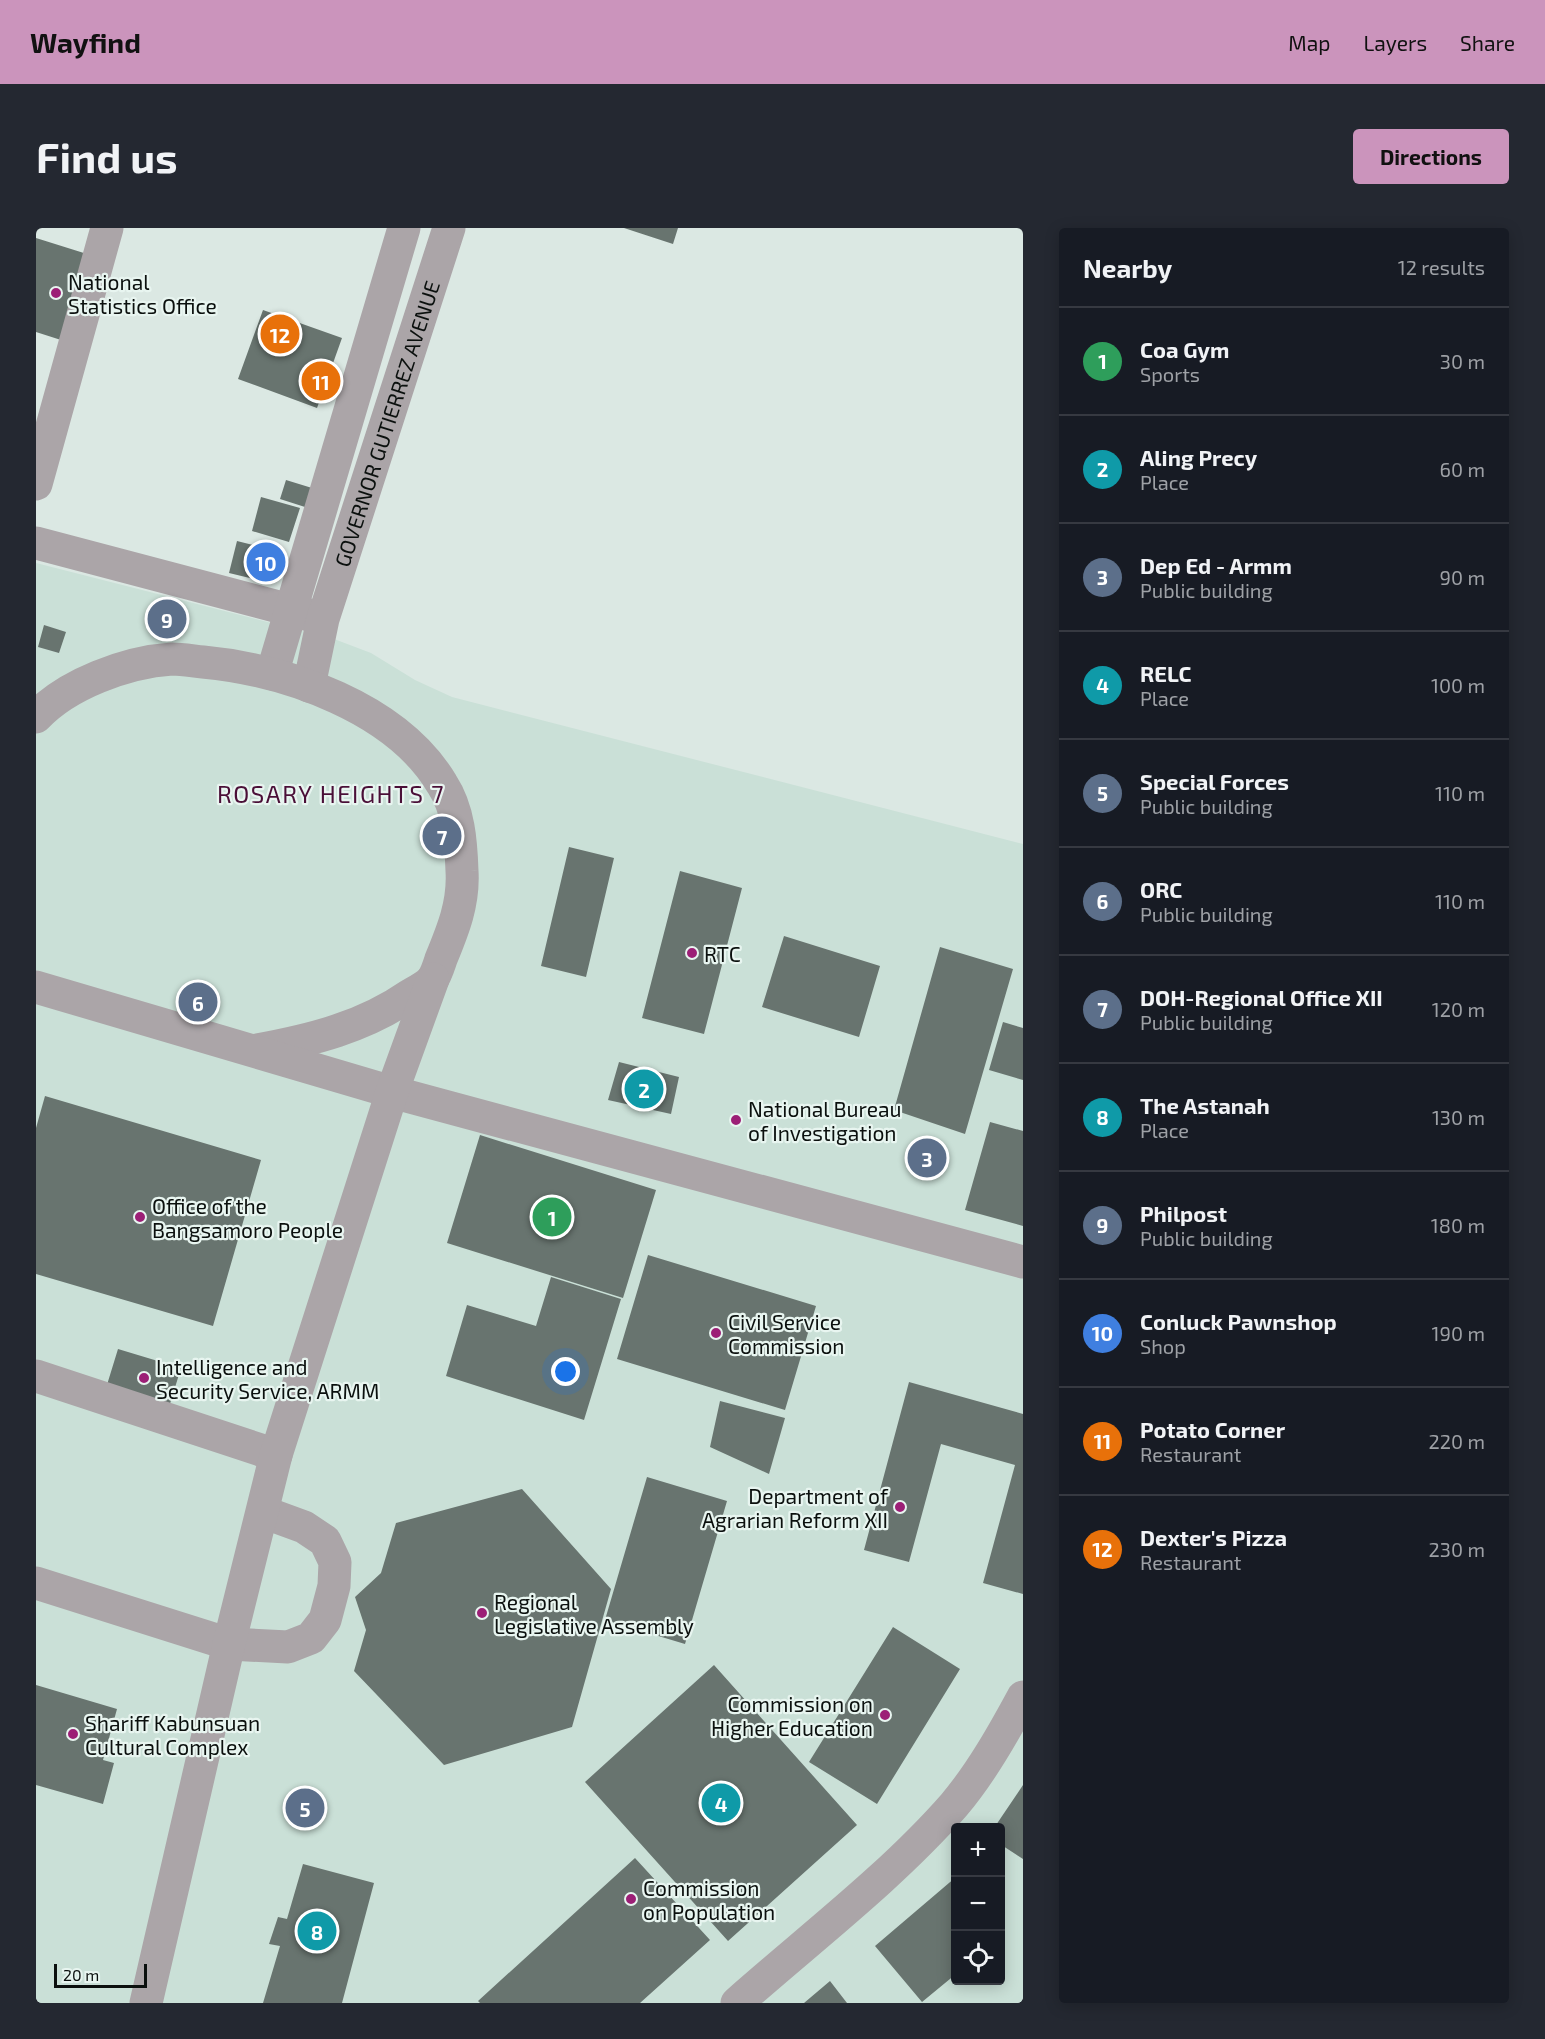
<!DOCTYPE html>
<meta charset="utf-8">
<style>
:root{--surface:#171b24;--page:#242831;--text:#f1f3f6;--muted:#9ea1a6;--line:#363941;--accent:#cb94bc}
body{margin:0;font-family:"Exo 2",sans-serif;background:var(--page);color:var(--text)}
.controls{position:absolute;right:18px;bottom:18px;display:grid;overflow:hidden;border-radius:6px;box-shadow:0 3px 15px #0003}
.controls button{width:54px;height:54px;display:grid;place-items:center;padding:0;border:0;border-bottom:2px solid var(--line);background:var(--surface);color:var(--text);font:30px sans-serif}
.scale{position:absolute;left:18px;bottom:15px;width:93px;box-sizing:border-box;padding-left:6px;border:3px solid #0b100e;border-top:0;font-size:16px;line-height:21px;white-space:nowrap;color:#0b100e;-webkit-text-stroke:4px #e8f5f0;paint-order:stroke}
.you{position:absolute;left:530px;top:1144px;width:21px;height:21px;margin:-15px;border:4px solid #fff;border-radius:50%;background:#1a73e8;box-shadow:0 0 0 9px #1a73e833}
.badge{display:grid;place-items:center;width:39px;height:39px;border-radius:50%;background:var(--accent);color:#fff;font-size:20px;font-weight:700}
.pin{position:absolute;translate:-50% -50%;border:3px solid #fff;box-shadow:0 2px 6px #0006}
.list{margin:0;padding:0;list-style:none}
h2{display:flex;justify-content:space-between;align-items:center;height:78px;margin:0;padding:0 24px;font-size:26px}
h2 small{font-size:20px;font-weight:400;color:var(--muted)}
.list li{display:grid;grid-template-columns:39px 1fr auto;gap:18px;align-items:center;box-sizing:border-box;height:108px;padding:0 24px;border-top:2px solid var(--line)}
.list b{display:block;font-size:22px;white-space:nowrap}
.list p{margin:0;font-size:20px;white-space:nowrap;color:var(--muted)}
.list em{font-size:20px;font-style:normal;color:var(--muted)}
.icon{flex:none;width:33px;height:33px;fill:none;stroke:currentColor;stroke-width:2;stroke-linecap:round;stroke-linejoin:round}
.map{position:relative;flex:none;width:987px;height:1775px;overflow:hidden;border-radius:6px}
header{display:flex;align-items:center;gap:36px;box-sizing:border-box;height:84px;padding:0 30px;background:var(--accent);color:#111}
header strong{font-size:28px}
nav{display:flex;gap:33px;margin-inline-start:auto;font-size:21px}
.intro{display:flex;align-items:center;justify-content:space-between;box-sizing:border-box;height:144px;padding:0 36px}
h1{margin:0;font-size:42px}
.button{padding:15px 27px;border-radius:6px;background:var(--accent);color:#111;font-size:21px;font-weight:700}
main{display:flex;gap:36px;padding:0 36px}
aside{flex:1;background:var(--surface);border-radius:6px;box-shadow:0 3px 15px #0003}
.map>svg:first-child{display:block}
.built{fill:#cae0d7;fill-rule:evenodd}
.building{fill:#68746f}
.lines{fill:none;stroke-linecap:round;stroke-linejoin:round}
.minor{stroke:#aba5a8;stroke-width:33}
.poi-dot{fill:#9c1f76;stroke:#e8f5f0;stroke-width:2}
.labels{text-anchor:middle;dominant-baseline:central;stroke-width:4.5;stroke-linejoin:round;paint-order:stroke}
.poi-label{font-size:21px;fill:#0b100e;stroke:#e8f5f0;text-anchor:start}
.street-label{font-size:21px;fill:#0b100e;stroke:#e8f5f0}
.quarter-label{font-size:24px;letter-spacing:1.5px;fill:#4a0f37;stroke:#e8f5f0}
</style>
<header>
<strong>Wayfind</strong>
<nav><a>Map</a><a>Layers</a><a>Share</a></nav>
</header>
<div class="intro"><h1>Find us</h1><a class="button">Directions</a></div>
<main>
<div class="map">
<svg width="987" height="1775" viewBox="0 0 987 1775">
<rect width="100%" height="100%" fill="#dbe8e3"/>
<path class="built" d="M0,335L298,411L335,425L379,452L416,469L987,616V1775H0ZM920,1600H964V1752H920Z"/>
<path class="building" d="M588,0H642L637,16Z
M0,10L51,26L25,112L0,104Z
M227,82L306,110L281,180L202,151Z
M250,252L276,260L269,279L244,271Z
M225,269L264,280L253,314L216,303Z
M201,313L242,323L234,355L193,345Z
M8,397L30,404L23,425L2,419Z
M533,619L578,630L550,749L505,738Z
M644,643L706,660L668,806L606,790Z
M748,708L844,738L823,809L726,779Z
M904,719L977,741L929,906L858,882Z
M967,794L987,800V852L953,842Z
M583,834L643,849L635,886L572,872Z
M9,868L225,932L177,1098L0,1046V900Z
M954,894L987,903V998L929,982Z
M444,907L620,962L587,1070L411,1015Z
M612,1027L780,1078L749,1182L581,1131Z
M515,1049L585,1071L548,1192L410,1148L431,1077L500,1098Z
M82,1121L145,1140L133,1179L70,1160Z
M873,1154L987,1186V1366L947,1355L979,1237L905,1216L873,1334L828,1322Z
M684,1173L749,1190L733,1246L674,1219Z
M611,1249L691,1273L649,1416L569,1392Z
M486,1261L575,1361L536,1499L408,1537L318,1443L330,1402L319,1369L345,1345L360,1295Z
M857,1399L924,1441L841,1576L773,1534Z
M678,1437L821,1597L692,1713L549,1554Z
M0,1457L81,1481L67,1532L78,1535L67,1576L0,1557Z
M987,1557V1631L964,1616V1600H958Z
M599,1630L674,1712L604,1775H444L442,1773Z
M267,1636L338,1655L306,1775H227L244,1718L233,1716L242,1689L251,1691Z
M920,1649V1746L886,1774L839,1718Z
M794,1753L811,1775H768Z"/>
<g class="lines">
<g class="minor">
<path d="M0,256L71,0"/>
<path d="M0,315L277,388"/>
<path d="M236,446L368,0"/>
<path id="s1" d="M273,458L287,391L413,0"/>
<path d="M0,489C31,456 90,434 136,431C146,431 157,433 167,434C251,442 361,480 406,556C423,582 425,614 426,643C428,675 417,702 405,731C403,737 400,747 396,752C391,758 381,763 374,767C328,799 276,812 221,822"/>
<path d="M0,759L356,864L987,1034"/>
<path d="M0,1148L240,1227"/>
<path d="M0,1355L193,1416L252,1419L275,1410L289,1392L298,1358L299,1334L289,1313L268,1299L227,1284"/>
<path d="M110,1775L193,1416L240,1227L356,864L397,751"/>
<path d="M701,1775C772,1712 855,1649 918,1577C945,1545 967,1506 987,1469"/>
</g>
</g>
<g class="poi-dot">
<circle cx="20" cy="65" r="6"/>
<circle cx="656" cy="725" r="6"/>
<circle cx="700" cy="892" r="6"/>
<circle cx="104" cy="989" r="6"/>
<circle cx="680" cy="1105" r="6"/>
<circle cx="108" cy="1150" r="6"/>
<circle cx="864" cy="1279" r="6"/>
<circle cx="446" cy="1385" r="6"/>
<circle cx="849" cy="1487" r="6"/>
<circle cx="37" cy="1506" r="6"/>
<circle cx="595" cy="1671" r="6"/>
</g>
<g class="labels">
<g class="poi-label">
<text x="32" y="53">National<tspan x="32" dy="24">Statistics Office</tspan></text>
<text x="668" y="725">RTC</text>
<text x="712" y="880">National Bureau<tspan x="712" dy="24">of Investigation</tspan></text>
<text x="116" y="977">Office of the<tspan x="116" dy="24">Bangsamoro People</tspan></text>
<text x="692" y="1093">Civil Service<tspan x="692" dy="24">Commission</tspan></text>
<text x="120" y="1138">Intelligence and<tspan x="120" dy="24">Security Service, ARMM</tspan></text>
<text x="852" y="1267" text-anchor="end">Department of<tspan x="852" dy="24">Agrarian Reform XII</tspan></text>
<text x="458" y="1373">Regional<tspan x="458" dy="24">Legislative Assembly</tspan></text>
<text x="837" y="1475" text-anchor="end">Commission on<tspan x="837" dy="24">Higher Education</tspan></text>
<text x="49" y="1494">Shariff Kabunsuan<tspan x="49" dy="24">Cultural Complex</tspan></text>
<text x="607" y="1659">Commission<tspan x="607" dy="24">on Population</tspan></text>
</g>
<g class="street-label">
<text stroke="none"><textPath href="#s1" startOffset="274">GOVERNOR GUTIERREZ AVENUE</textPath></text>
</g>
<g class="quarter-label">
<text x="295" y="565">ROSARY HEIGHTS 7</text>
</g>
</g>
</svg>
<div class="controls">
<button>+</button>
<button>−</button>
<button><svg class="icon" aria-label="locate" viewBox="0 0 24 24"><circle cx="12" cy="12" r="6"/><path d="M12 2v4M12 18v4M2 12h4M18 12h4"/></svg></button>
</div>
<div class="scale">20 m</div>
<div class="you"></div>
<div class="pin badge" style="left:516px;top:989px;background:#2e9e5b">1</div>
<div class="pin badge" style="left:608px;top:861px;background:#0f9aa8">2</div>
<div class="pin badge" style="left:891px;top:930px;background:#5c6f8a">3</div>
<div class="pin badge" style="left:685px;top:1575px;background:#0f9aa8">4</div>
<div class="pin badge" style="left:269px;top:1580px;background:#5c6f8a">5</div>
<div class="pin badge" style="left:162px;top:774px;background:#5c6f8a">6</div>
<div class="pin badge" style="left:406px;top:608px;background:#5c6f8a">7</div>
<div class="pin badge" style="left:281px;top:1703px;background:#0f9aa8">8</div>
<div class="pin badge" style="left:131px;top:391px;background:#5c6f8a">9</div>
<div class="pin badge" style="left:230px;top:334px;background:#3f7fe0">10</div>
<div class="pin badge" style="left:285px;top:153px;background:#e8710a">11</div>
<div class="pin badge" style="left:244px;top:106px;background:#e8710a">12</div>
</div>
<aside>
<h2>Nearby<small>12 results</small></h2>
<ul class="list">
<li><span class="badge" style="background:#2e9e5b">1</span><div><b>Coa Gym</b><p>Sports</p></div><em>30 m</em></li>
<li><span class="badge" style="background:#0f9aa8">2</span><div><b>Aling Precy</b><p>Place</p></div><em>60 m</em></li>
<li><span class="badge" style="background:#5c6f8a">3</span><div><b>Dep Ed - Armm</b><p>Public building</p></div><em>90 m</em></li>
<li><span class="badge" style="background:#0f9aa8">4</span><div><b>RELC</b><p>Place</p></div><em>100 m</em></li>
<li><span class="badge" style="background:#5c6f8a">5</span><div><b>Special Forces</b><p>Public building</p></div><em>110 m</em></li>
<li><span class="badge" style="background:#5c6f8a">6</span><div><b>ORC</b><p>Public building</p></div><em>110 m</em></li>
<li><span class="badge" style="background:#5c6f8a">7</span><div><b>DOH-Regional Office XII</b><p>Public building</p></div><em>120 m</em></li>
<li><span class="badge" style="background:#0f9aa8">8</span><div><b>The Astanah</b><p>Place</p></div><em>130 m</em></li>
<li><span class="badge" style="background:#5c6f8a">9</span><div><b>Philpost</b><p>Public building</p></div><em>180 m</em></li>
<li><span class="badge" style="background:#3f7fe0">10</span><div><b>Conluck Pawnshop</b><p>Shop</p></div><em>190 m</em></li>
<li><span class="badge" style="background:#e8710a">11</span><div><b>Potato Corner</b><p>Restaurant</p></div><em>220 m</em></li>
<li><span class="badge" style="background:#e8710a">12</span><div><b>Dexter's Pizza</b><p>Restaurant</p></div><em>230 m</em></li>
</ul>
</aside>
</main>
